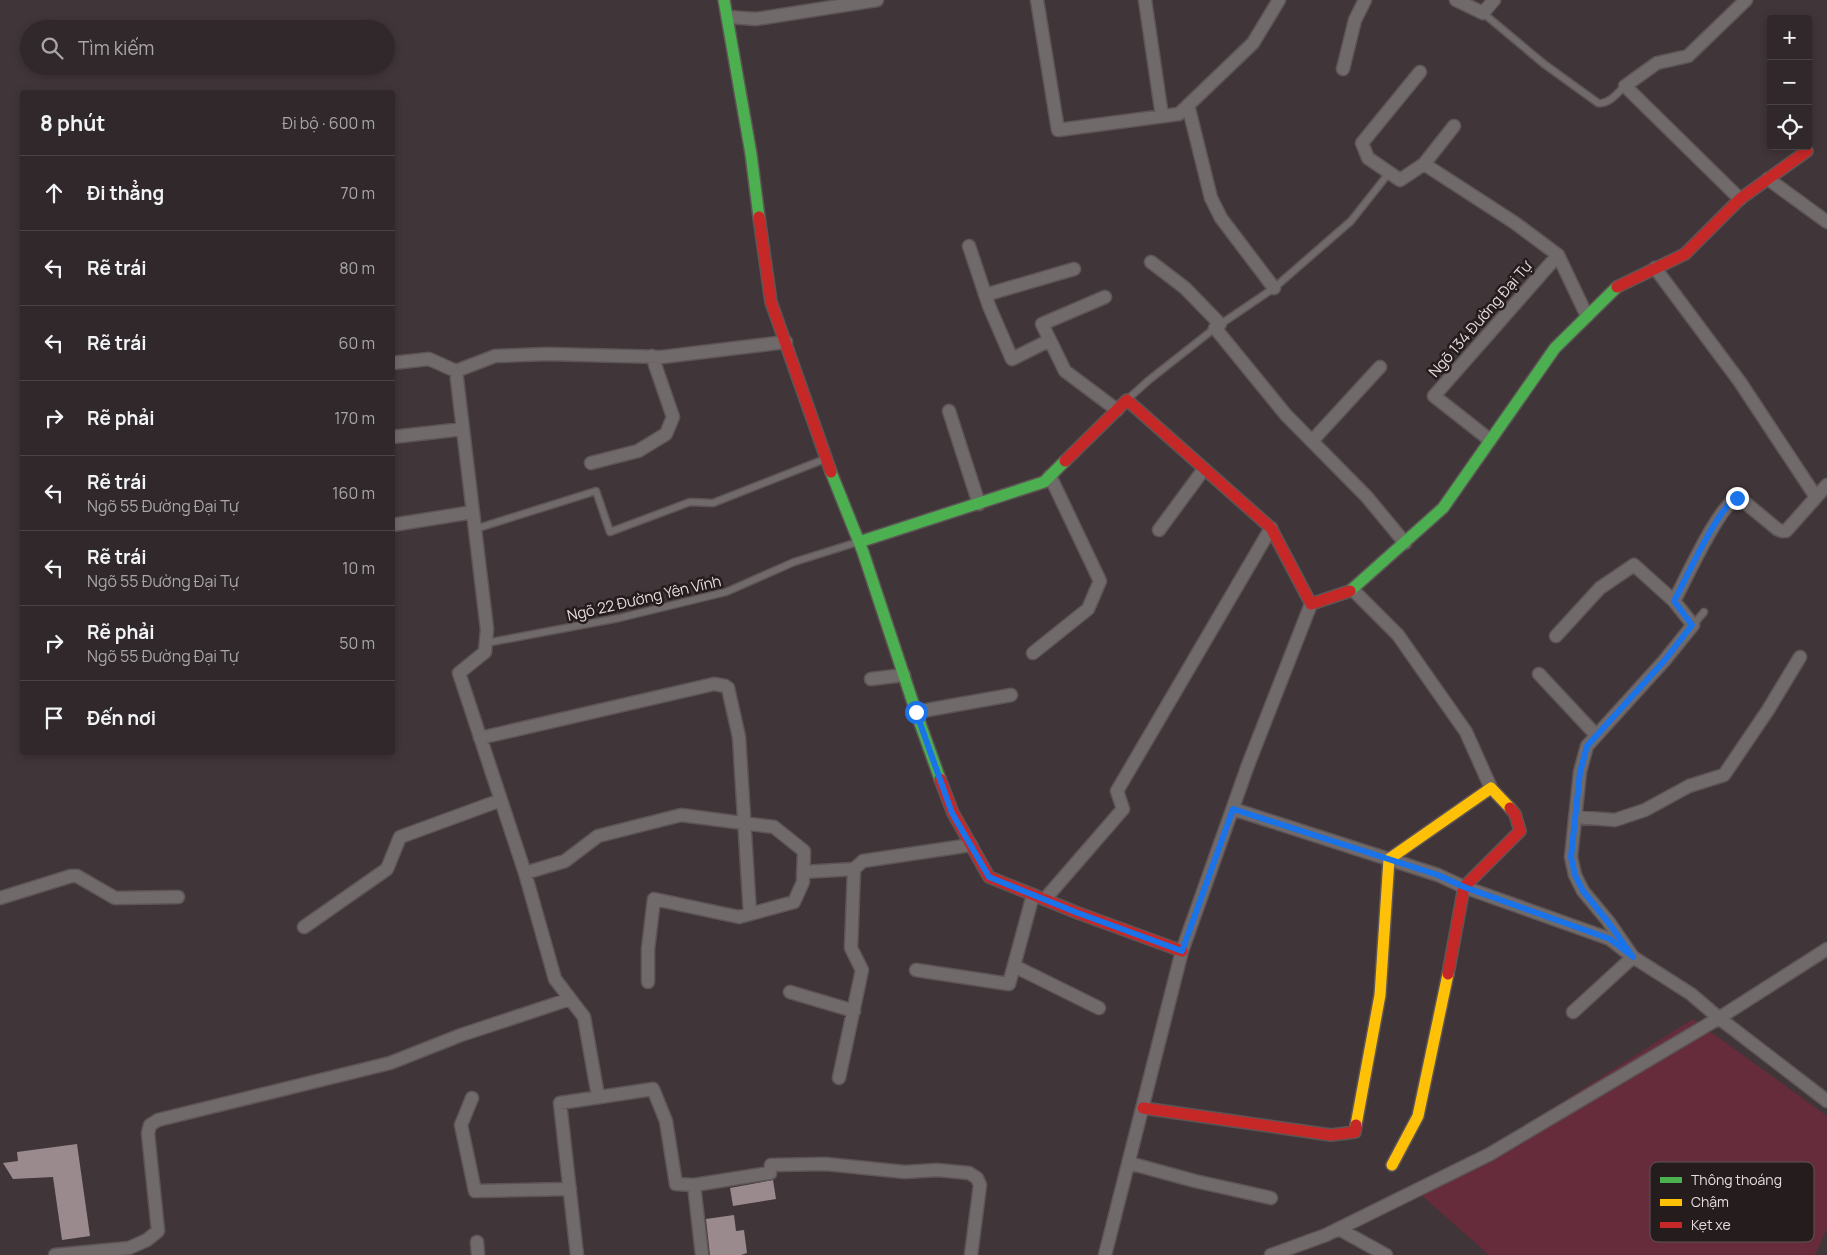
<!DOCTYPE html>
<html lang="vi">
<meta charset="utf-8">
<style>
:root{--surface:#30282a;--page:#383032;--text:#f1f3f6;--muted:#a8a6a8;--line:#4b4447}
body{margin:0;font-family:Manrope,sans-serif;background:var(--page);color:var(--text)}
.controls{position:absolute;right:15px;top:15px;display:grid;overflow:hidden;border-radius:5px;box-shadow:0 2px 8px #0003}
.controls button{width:45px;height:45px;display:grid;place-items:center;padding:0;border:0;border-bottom:1px solid var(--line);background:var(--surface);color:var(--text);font:25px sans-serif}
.stop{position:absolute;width:15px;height:15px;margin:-11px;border:4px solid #1a73e8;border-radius:50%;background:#fff}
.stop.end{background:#1a73e8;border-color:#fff;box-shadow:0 1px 5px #0008}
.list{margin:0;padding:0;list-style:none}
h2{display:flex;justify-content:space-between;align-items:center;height:65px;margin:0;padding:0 20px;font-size:21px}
h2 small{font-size:16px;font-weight:400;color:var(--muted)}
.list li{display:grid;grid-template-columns:32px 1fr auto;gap:15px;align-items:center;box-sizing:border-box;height:75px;padding:0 20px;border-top:1px solid var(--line)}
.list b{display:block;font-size:19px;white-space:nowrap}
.list p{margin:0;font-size:16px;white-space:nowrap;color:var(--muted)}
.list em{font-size:16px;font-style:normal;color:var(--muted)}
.icon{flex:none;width:28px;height:28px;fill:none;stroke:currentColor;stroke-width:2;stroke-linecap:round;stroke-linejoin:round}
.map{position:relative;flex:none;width:1827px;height:1255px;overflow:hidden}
.search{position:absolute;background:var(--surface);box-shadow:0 2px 8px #0003;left:20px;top:20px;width:375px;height:55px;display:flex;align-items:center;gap:12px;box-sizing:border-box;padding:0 18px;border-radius:28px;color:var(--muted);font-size:19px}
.panel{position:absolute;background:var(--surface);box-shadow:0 2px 8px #0003;left:20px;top:90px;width:375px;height:665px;border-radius:5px}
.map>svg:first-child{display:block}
.green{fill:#662c3b}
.building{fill:#9b8a8d}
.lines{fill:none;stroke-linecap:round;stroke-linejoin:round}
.lane-casing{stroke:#5d5455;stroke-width:9}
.street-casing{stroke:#5d5455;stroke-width:15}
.fast-casing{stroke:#5d5455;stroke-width:14}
.slow-casing{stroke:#5d5455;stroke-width:14}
.jam-casing{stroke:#5d5455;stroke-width:14}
.lane{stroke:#716a6b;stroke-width:6}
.street{stroke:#716a6b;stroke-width:12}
.fast{stroke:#4caf50;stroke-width:11}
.slow{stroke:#ffc107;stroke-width:11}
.jam{stroke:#c62828;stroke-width:11}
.route{stroke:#1a73e8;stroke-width:6}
.labels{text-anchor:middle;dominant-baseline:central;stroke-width:5;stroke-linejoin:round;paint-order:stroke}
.street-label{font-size:15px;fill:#e7dbdc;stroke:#241c1d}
.key{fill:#241c1d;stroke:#5e5556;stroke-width:1}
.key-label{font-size:14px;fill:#e7dbdc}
</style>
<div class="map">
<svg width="1827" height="1255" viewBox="0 0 1827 1255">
<rect width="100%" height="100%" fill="#403538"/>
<path class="green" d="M1693,1019L1827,1116V1229L1815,1255H1489L1419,1193Z"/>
<path class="building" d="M77,1144L90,1236L62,1240L53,1177L13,1179L3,1163L18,1161L17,1152Z
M773,1180L776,1199L733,1206L730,1188Z
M734,1215L736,1231L744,1230L747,1253L741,1255H710L706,1219Z"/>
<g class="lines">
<g class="lane-casing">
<path id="lane" d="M1483,13L1544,64L1598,103C1609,105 1618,92 1625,86
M1129,398L1149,380L1215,328L1274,288L1351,221L1389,173
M475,529L596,491L610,532L690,502L713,503L825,459
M1693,625L1704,612
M486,643L619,618L726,592L794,562L858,542"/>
</g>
<g class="street-casing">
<path id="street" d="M1037,0L1058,130L1179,114L1253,43L1279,0
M1145,0L1162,116
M1456,0L1483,13L1494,0
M728,17L756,19L877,0
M1343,69L1355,20L1365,0
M1420,72L1362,143L1368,158L1400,180L1424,164L1515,223L1558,255L1587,316
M1188,105L1211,198L1221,218L1274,288
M1424,164L1454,126
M1768,179L1827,222
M1740,199L1625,86L1657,63L1688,56L1746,0
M969,246L989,306L1012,359L1050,340
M1151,262L1185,288L1220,324
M1655,268L1740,382L1816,497
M985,295L1074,269
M1105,297L1042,324L1065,371L1117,410
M1215,328L1286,415L1367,497L1405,543
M392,363L429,359L456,371L495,356L547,354L662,357L786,342
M456,371L487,629L485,652L459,673L525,873L555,979L584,1017L598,1096
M949,411L979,504
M392,437L463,429
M1490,440L1434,396L1558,255
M1312,441L1380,367
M591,463L638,451L666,434L673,417L652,356
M392,525L473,512
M1159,530L1204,469
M1353,590L1398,635L1466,732L1491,788
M1674,601C1685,581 1719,505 1737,498L1742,500L1777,529L1782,531H1786L1827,485
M1556,636L1600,588L1634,565L1674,601L1693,625L1664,661L1587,746L1580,772L1571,857L1575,875L1583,891L1608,921L1633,957L1573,1012
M1033,653L1088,609L1100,581L1050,476
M1539,674L1596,735
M871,679L904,675
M916,712L1011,695
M480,738L714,684L725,686L728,688L739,737L750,914
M1233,809L1438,875L1464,887L1610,939L1633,957L1691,994L1719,1018L1827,1101
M1575,817L1615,820L1645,810L1689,786L1724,775L1768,710L1800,657
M803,872L854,869L863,861L971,845
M525,873L565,861L598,836L681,815L774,827L804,851L803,882L794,902L739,917L654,899L648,949V982
M0,898L71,876H77L115,898L178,897
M1045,899L1123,809L1117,791L1271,528
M304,927L387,869L400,837L501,800
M1014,966L1099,1008
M916,970L1009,984L1033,895
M790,992L854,1011
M839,1078L862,970L851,948L854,869
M472,1098L461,1125L475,1191L570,1189
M1129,1163L1195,1181L1271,1198
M694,1185L702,1255
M1339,1229L1386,1255
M477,1242L478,1255
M55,1255L129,1248L147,1240L158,1231L148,1133L150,1125L158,1120L390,1063L461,1035L570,999
M577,1255L560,1103L653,1089L666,1121L676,1184L694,1185L770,1173L771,1165L826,1164L905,1172L937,1170L969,1173L977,1178L980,1185L971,1255
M1105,1255L1182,951L1248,765L1311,604
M1271,1255L1326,1235L1490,1154L1719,1018L1827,949"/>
</g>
<g class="fast-casing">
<path id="fast" d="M724,0L751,154L759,217
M831,472L863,552L916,712L940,779
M859,542L1044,482L1065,461
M1350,591L1443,508L1555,348L1617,287"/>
</g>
<g class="slow-casing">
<path id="slow" d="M1356,1125L1380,995L1389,859L1491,788L1510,808
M1392,1165L1418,1116L1448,974"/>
</g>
<g class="jam-casing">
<path id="jam" d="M759,217L771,302L831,472
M1617,287L1685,254L1740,199L1807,151
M1065,461L1127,400L1271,528L1311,604L1350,591
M940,779L953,813L989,877L1078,913L1182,951
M1448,974L1464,887L1520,831L1515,814L1510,808
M1143,1108L1331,1135L1355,1132L1356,1125"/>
</g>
<use href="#lane" class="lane"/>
<use href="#street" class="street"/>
<use href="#fast" class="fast"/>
<use href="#slow" class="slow"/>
<use href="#jam" class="jam"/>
</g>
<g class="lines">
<path class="route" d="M916,712L952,813L989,877L1078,913L1182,951L1233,809L1438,875L1464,887L1610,939L1633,957L1608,922L1583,891L1575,875L1571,857L1580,772L1587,746L1664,661L1692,625L1674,601C1685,581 1719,505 1737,498"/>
</g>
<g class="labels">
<g class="street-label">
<text transform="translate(1480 319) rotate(-49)">Ngõ 134 Đường Đại Tự</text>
<text transform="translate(644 598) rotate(-13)">Ngõ 22 Đường Yên Vĩnh</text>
</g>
</g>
<rect x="1650" y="1162" width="164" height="80" rx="8" class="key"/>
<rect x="1660" y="1177" width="22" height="6" fill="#4caf50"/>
<rect x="1660" y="1199" width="22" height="7" fill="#ffc107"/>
<rect x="1660" y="1222" width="22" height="6" fill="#c62828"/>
<g class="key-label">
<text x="1691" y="1185">Thông thoáng</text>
<text x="1691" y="1207">Chậm</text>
<text x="1691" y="1230">Kẹt xe</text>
</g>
</svg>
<div class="controls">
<button>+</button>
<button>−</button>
<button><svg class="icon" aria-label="locate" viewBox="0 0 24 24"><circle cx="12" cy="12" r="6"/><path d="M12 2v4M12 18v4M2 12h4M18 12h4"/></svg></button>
</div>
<div class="stop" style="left:916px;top:712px"></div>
<div class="stop end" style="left:1737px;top:498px"></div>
<div class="search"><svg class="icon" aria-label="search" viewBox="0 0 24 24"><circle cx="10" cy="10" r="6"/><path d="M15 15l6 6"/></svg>Tìm kiếm</div>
<section class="panel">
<h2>8 phút<small>Đi bộ · 600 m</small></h2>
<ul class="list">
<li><svg class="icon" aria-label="ahead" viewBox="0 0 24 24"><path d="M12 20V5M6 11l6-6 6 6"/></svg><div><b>Đi thẳng</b></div><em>70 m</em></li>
<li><svg class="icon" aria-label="left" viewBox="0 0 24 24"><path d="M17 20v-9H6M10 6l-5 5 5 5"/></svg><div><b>Rẽ trái</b></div><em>80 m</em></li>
<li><svg class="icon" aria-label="left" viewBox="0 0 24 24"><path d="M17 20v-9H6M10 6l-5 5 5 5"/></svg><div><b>Rẽ trái</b></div><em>60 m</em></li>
<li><svg class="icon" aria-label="right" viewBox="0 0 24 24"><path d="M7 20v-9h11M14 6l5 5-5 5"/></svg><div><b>Rẽ phải</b></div><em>170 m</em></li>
<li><svg class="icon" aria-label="left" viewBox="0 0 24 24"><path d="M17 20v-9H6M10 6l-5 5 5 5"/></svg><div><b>Rẽ trái</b><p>Ngõ 55 Đường Đại Tự</p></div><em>160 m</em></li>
<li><svg class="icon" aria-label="left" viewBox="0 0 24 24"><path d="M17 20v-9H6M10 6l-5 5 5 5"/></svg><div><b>Rẽ trái</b><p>Ngõ 55 Đường Đại Tự</p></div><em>10 m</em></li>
<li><svg class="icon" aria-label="right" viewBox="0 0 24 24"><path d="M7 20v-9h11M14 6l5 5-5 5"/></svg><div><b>Rẽ phải</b><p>Ngõ 55 Đường Đại Tự</p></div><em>50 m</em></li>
<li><svg class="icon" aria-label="arrive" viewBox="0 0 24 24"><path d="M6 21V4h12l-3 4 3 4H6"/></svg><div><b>Đến nơi</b></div></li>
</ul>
</section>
</div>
